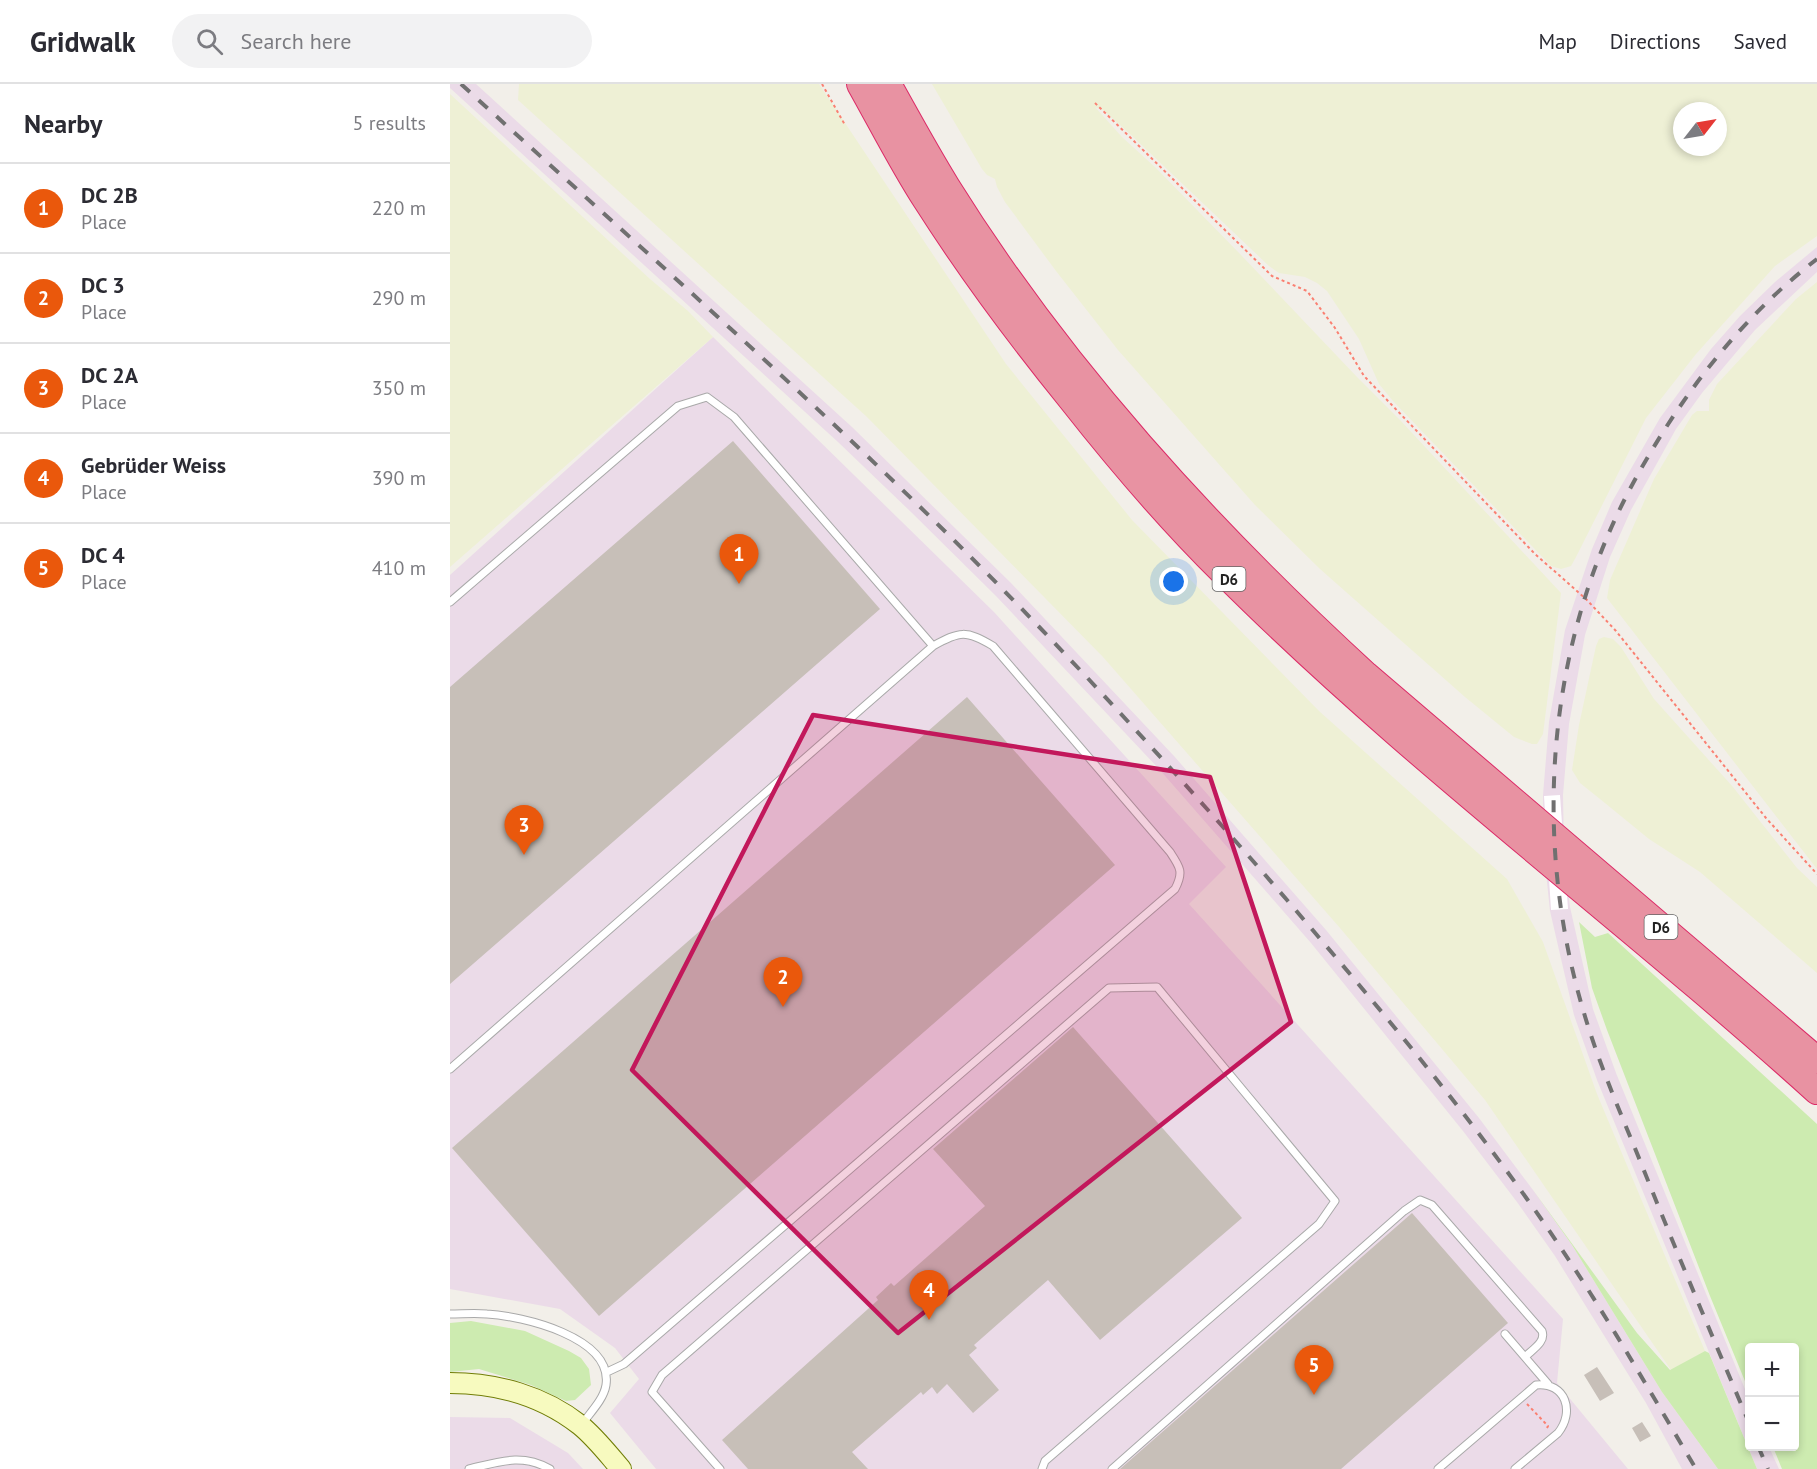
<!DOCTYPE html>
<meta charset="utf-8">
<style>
:root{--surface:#fff;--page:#f2f2f3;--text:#2b2b33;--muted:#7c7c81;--line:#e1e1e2;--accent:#ea580c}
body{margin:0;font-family:"PT Sans",sans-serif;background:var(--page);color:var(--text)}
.controls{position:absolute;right:18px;bottom:18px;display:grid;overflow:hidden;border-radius:6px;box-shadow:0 3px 9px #0003}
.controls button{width:54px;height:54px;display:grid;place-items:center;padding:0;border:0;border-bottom:2px solid var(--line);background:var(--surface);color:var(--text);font:30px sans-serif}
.compass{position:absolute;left:1223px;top:18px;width:54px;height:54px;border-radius:50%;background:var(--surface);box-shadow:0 3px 9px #0003;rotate:59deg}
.you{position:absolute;left:724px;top:498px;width:21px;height:21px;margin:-15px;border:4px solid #fff;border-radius:50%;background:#1a73e8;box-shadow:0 0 0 9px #1a73e833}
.badge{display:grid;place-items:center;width:39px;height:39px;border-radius:50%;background:var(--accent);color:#fff;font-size:20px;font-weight:700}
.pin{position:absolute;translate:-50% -50px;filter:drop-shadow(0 2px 3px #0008)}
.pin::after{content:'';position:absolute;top:32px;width:21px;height:18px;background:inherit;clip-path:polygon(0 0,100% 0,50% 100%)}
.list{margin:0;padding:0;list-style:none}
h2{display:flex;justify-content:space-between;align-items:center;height:78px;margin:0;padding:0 24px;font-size:26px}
h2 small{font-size:20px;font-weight:400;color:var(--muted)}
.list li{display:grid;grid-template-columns:39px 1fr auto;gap:18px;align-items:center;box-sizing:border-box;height:90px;padding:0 24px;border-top:2px solid var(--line)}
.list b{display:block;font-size:22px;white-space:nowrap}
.list p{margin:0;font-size:20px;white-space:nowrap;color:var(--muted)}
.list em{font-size:20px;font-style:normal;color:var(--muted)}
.icon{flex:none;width:33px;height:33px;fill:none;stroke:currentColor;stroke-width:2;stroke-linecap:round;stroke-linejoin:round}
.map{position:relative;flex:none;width:1367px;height:1385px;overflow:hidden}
header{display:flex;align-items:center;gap:36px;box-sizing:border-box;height:84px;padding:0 30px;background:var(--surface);border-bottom:2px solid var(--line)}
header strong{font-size:28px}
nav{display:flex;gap:33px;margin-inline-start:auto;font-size:21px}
.search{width:420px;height:54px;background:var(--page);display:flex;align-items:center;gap:15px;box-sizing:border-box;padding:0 21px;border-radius:33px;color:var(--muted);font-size:22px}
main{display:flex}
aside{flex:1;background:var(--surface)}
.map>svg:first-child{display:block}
.industrial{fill:#ebdbe8}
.farmland{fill:#eef0d5;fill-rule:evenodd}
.grass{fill:#cdebb0}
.pier{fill:#fff}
.building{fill:#c7bfb8}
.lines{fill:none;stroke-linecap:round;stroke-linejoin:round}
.lane-casing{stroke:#a9a9a9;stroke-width:9}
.secondary-casing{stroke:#707d05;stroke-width:22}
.highway-casing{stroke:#dc2a67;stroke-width:28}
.path{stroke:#fa8072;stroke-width:2;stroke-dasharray:3 3;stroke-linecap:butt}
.lane{stroke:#fff;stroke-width:7}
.secondary{stroke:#f7fabf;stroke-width:20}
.highway{stroke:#e892a2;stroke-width:26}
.rail{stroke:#707070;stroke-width:4;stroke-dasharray:12 12;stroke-linecap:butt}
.marked{fill:#c2185b;fill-opacity:0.2;stroke:#c2185b;stroke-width:4.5;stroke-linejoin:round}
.labels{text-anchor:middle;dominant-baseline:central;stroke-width:4.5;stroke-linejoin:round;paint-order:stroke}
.shield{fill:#fff;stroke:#646464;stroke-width:1.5}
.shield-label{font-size:15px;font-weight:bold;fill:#222}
</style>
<header>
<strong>Gridwalk</strong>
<div class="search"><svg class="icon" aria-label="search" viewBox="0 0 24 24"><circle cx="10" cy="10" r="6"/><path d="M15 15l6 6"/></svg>Search here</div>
<nav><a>Map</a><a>Directions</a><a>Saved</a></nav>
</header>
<main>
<aside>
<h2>Nearby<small>5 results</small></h2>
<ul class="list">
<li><span class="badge">1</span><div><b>DC 2B</b><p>Place</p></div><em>220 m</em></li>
<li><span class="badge">2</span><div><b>DC 3</b><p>Place</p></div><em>290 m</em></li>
<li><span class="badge">3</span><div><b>DC 2A</b><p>Place</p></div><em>350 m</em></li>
<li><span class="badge">4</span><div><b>Gebrüder Weiss</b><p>Place</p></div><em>390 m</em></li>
<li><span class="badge">5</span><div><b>DC 4</b><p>Place</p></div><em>410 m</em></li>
</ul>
</aside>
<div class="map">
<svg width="1367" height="1385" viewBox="0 0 1367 1385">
<rect width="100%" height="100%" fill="#f2efe9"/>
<path class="industrial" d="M0,0H26L402,343L560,498L724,672L876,846L1029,1034L1083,1106L1122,1161L1212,1308L1268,1385H1232L1196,1319L1137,1224L1105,1172L1067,1118L1013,1047L861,859L709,685L546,512L461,428L388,358L0,4Z
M1367,163V188L1305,246L1252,309L1226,345L1181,426L1160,473L1135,551L1119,640L1113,711L1114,768L1120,823L1143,925L1166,989L1299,1315L1300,1362L1319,1363L1329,1385H1307L1147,996L1124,931L1100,827L1094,769L1093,711L1099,638L1115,546L1142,465L1162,418L1210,334L1261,265L1290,232L1325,198Z
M263,253L544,528L776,783L739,820L1113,1235L1107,1299L1178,1385H206L160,1329L189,1295L165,1264L110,1225L0,1205V491Z
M0,1333L60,1334L118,1369L133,1385H0Z"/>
<path class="farmland" d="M69,0H369L556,280L682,436L869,627L1057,795L1093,858L1147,1010L1255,1267L1221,1286L1035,1016L890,844L653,573L417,333L68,16Z
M482,0H1367V152L1325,182L1246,270L1196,334L1126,473L1121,482L1111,485L1101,482L943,317L929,300L909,255L877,207L867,199L855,193L829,189L819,182L679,49L653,26L645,23L672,53L706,84L791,171L907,293L950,336L1111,509L1093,650L1087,660H1082L1064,653L1015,613L870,485L805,421L668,266L606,187L555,118L547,103L545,95L537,91L532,85ZM1232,27H1268V63H1232Z
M0,10L200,195L238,227L263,253L0,483Z
M1367,198V785L1157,514L1160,496L1204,395L1242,331L1247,327H1259V316L1267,300L1346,215Z
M1154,553L1163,555L1171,563L1204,615L1283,703L1347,784L1367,803V889L1250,788L1199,755L1150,715L1130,699L1122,686L1129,641L1146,562L1149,555Z"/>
<path class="grass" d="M1129,838L1145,853L1158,849L1367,1040V1385H1332L1323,1363L1344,1362V1264H1300L1299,1307L1260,1212L1157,946L1142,904Z
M1083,1106L1187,1249L1220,1286L1255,1267L1259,1269L1307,1385H1268L1212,1308L1122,1161Z
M21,1237L75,1247L119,1267L131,1274L139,1285L141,1301L125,1316L116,1317L81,1301L29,1285L0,1288V1239Z"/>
<path class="pier" d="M1110,711L1118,825L1101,826L1094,712Z"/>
<path class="building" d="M283,357L430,525L0,900V603Z
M517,613L665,781L149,1232L2,1064Z
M623,943L792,1134L650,1256L598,1196L524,1261L527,1264L519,1271L549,1306L523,1329L497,1300L487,1310L482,1303L473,1311L471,1308L402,1368L418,1385H298L272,1356L428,1216L426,1213L441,1199L444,1202L535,1122L483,1065Z
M962,1129L1058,1239L891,1385H670Z
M1147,1283L1164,1309L1150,1317L1134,1291Z
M1192,1338L1201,1352L1190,1358L1182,1344Z"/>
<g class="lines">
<g class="lane-casing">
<path id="lane" d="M0,518L228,322L257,313L284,333L483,562
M0,985L483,562C510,547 516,546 543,562L720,768C730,783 734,788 725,805L174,1280L157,1288
M0,1230C12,1230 25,1229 37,1230C72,1232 163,1253 156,1301C154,1315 140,1329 132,1340
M1055,1250L1098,1300
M19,1385C49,1378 71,1369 100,1385
M270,1385L202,1308L212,1291L659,904L707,903L885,1117L869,1140L595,1377L592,1385
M662,1385L954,1127L970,1116L982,1121L1092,1247C1096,1258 1083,1265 1075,1273
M988,1385L1086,1301C1116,1298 1125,1328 1108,1349L1065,1385"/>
</g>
<g class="secondary-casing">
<path id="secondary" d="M0,1299C47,1299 93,1312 130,1341C145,1353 158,1370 171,1385"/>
</g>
<g class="highway-casing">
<path id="highway" d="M410,0C432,39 452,79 476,116C520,185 569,251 621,315C669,376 719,435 774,489C960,675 1172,831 1367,1007
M438,0C457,34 476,69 497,103C611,286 758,446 916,591L1367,976"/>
</g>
<path class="path" d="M372,0L395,41
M645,19L822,192L857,207L885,244L914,292L1085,470L1136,515L1166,547L1316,734L1367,790
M1077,1320L1098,1342L1097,1344"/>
<use href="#lane" class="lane"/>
<use href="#secondary" class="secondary"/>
<use href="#highway" class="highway"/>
<path class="rail" d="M11,0C163,139 318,275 466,419C596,545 718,679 837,816C920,913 1003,1011 1077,1115C1139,1201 1192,1294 1246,1385
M1300,1341C1263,1254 1226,1167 1191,1079C1171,1030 1149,980 1134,929C1082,756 1096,563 1181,403C1227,317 1289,235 1367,175
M1308,1362L1318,1385"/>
</g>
<path class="marked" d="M363,631L760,693L841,938L448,1249L182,986Z"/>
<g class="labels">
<g class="shield">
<rect x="762.5" y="483" width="33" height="24" rx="4.5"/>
<rect x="1194.5" y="831" width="33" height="24" rx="4.5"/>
</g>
<g class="shield-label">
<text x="779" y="495">D6</text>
<text x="1211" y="843">D6</text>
</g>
</g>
</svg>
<div class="controls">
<button>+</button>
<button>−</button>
</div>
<svg class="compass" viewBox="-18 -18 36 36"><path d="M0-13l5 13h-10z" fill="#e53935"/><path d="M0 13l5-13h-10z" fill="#7c7c81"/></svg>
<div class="you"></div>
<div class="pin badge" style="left:289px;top:500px">1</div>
<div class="pin badge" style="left:333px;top:923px">2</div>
<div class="pin badge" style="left:74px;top:771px">3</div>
<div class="pin badge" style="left:479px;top:1236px">4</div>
<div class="pin badge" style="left:864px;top:1311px">5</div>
</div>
</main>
